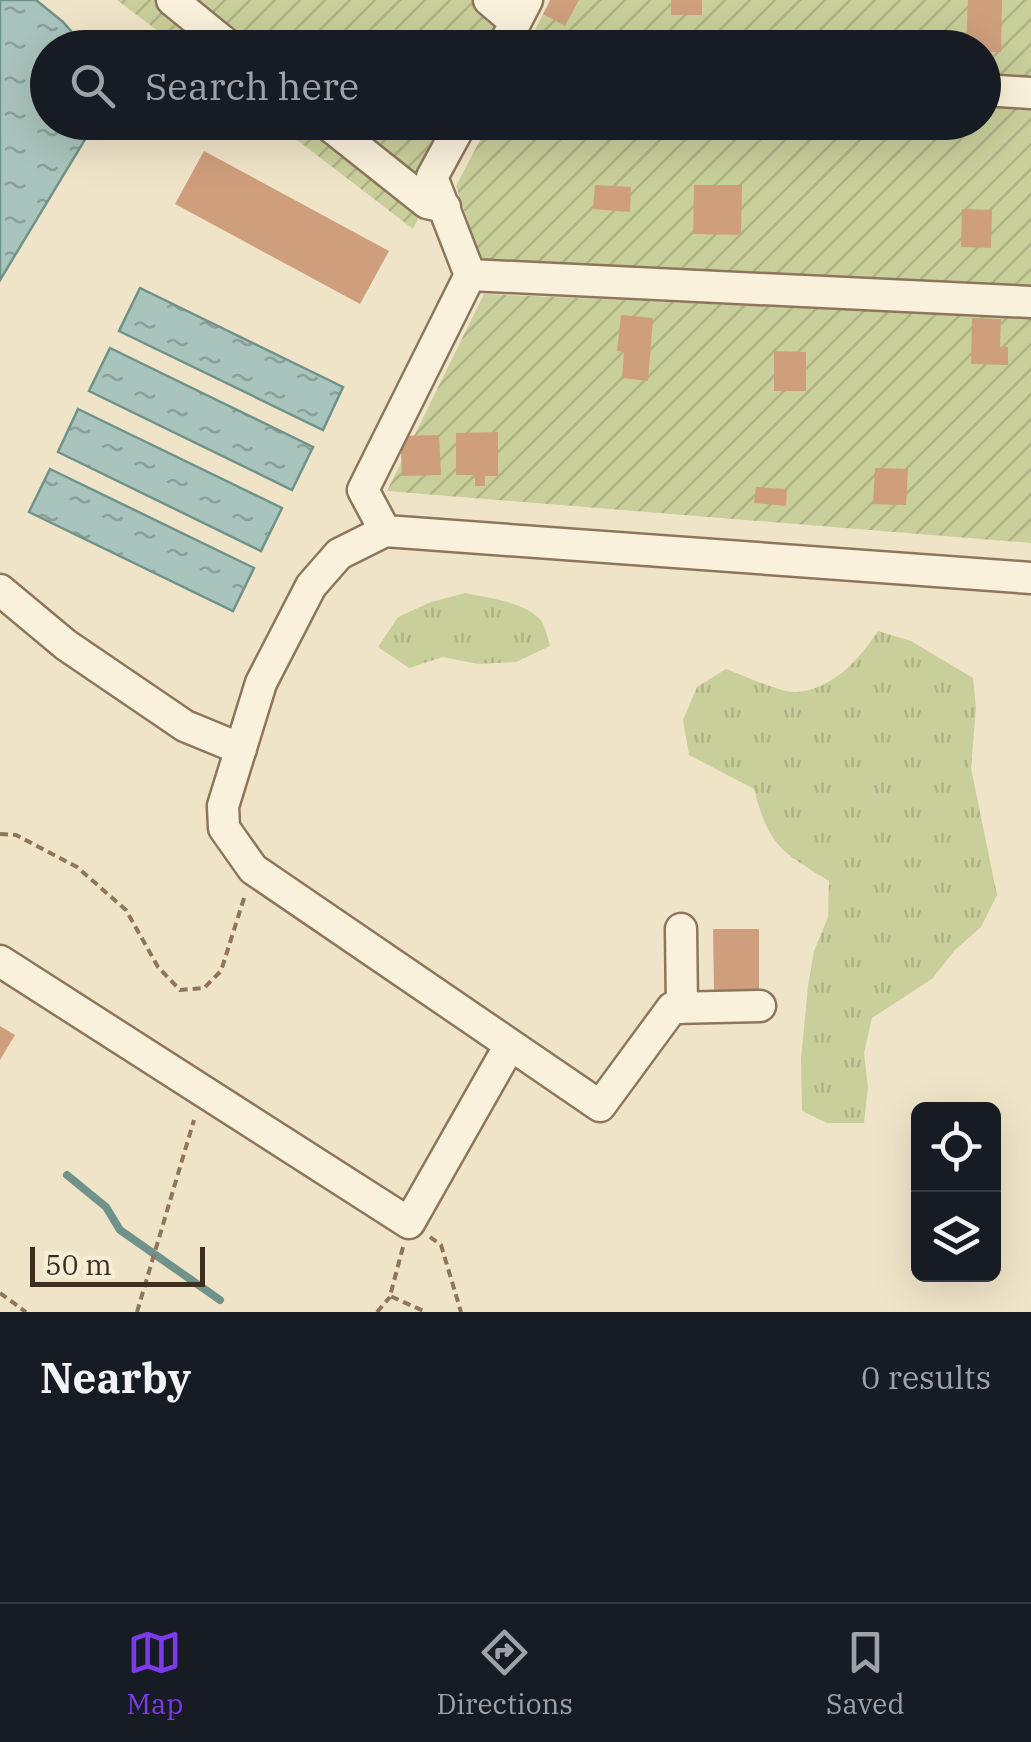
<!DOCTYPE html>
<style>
:root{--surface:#171b24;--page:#20242c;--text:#f1f3f6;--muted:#9ea1a6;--line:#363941;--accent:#7c3aed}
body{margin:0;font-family:"IBM Plex Serif",serif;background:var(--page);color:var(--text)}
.controls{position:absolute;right:30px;bottom:30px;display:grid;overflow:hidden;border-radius:15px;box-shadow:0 10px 40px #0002}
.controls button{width:90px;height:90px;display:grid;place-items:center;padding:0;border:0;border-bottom:2px solid var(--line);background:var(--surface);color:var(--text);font:50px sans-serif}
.scale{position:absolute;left:30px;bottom:25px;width:175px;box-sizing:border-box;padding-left:10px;border:5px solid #3d2e20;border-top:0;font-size:28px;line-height:35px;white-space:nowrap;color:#3d2e20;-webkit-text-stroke:8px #f7eed8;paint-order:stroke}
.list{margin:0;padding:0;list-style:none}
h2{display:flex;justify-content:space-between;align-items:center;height:130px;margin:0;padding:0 40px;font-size:42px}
h2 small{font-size:32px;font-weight:400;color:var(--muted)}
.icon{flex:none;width:55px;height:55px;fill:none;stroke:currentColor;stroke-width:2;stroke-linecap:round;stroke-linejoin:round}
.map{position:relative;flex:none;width:1031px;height:1312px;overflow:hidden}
.search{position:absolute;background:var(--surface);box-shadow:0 10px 40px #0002;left:30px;right:30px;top:30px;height:110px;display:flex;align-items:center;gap:25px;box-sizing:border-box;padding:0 35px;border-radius:55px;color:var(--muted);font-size:38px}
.sheet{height:290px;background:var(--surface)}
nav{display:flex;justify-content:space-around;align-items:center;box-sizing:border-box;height:140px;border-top:2px solid var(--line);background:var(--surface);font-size:28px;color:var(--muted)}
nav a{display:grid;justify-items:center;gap:5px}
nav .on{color:var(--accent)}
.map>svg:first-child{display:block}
.grass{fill:url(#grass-tufts)}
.garden{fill:url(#garden-furrows)}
.water{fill:url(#water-ripples);stroke:#6f938a;stroke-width:2.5}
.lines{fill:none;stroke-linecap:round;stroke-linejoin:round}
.stream{stroke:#6f938a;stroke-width:8}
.building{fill:#cf9f7d}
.minor-casing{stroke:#8d765c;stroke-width:35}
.path{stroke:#8d765c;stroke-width:4;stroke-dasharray:8 5;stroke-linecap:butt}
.minor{stroke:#faf1dc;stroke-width:30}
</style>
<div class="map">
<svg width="1031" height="1312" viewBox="0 0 1031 1312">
<defs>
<pattern id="grass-tufts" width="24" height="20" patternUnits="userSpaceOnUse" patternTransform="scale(2.5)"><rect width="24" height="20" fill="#c9cf9b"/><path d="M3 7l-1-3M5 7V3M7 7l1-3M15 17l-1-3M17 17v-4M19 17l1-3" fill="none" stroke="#aeb285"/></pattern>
<pattern id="garden-furrows" width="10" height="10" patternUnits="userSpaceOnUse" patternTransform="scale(2.5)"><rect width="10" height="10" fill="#c9cf9b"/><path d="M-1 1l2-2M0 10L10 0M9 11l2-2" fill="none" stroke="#aeb285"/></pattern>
<pattern id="water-ripples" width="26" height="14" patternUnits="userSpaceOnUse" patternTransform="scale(2.5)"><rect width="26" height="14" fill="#a9c4bc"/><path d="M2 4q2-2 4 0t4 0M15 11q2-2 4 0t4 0" fill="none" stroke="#8ba098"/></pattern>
</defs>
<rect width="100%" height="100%" fill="#f0e4c8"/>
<path class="grass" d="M465,593C488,598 528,602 542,622C546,629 548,639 550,646L516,662L478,664L443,657L409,668L378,647L398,617L431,602Z
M878,631L911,641L973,678L976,708L971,768L997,895L981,927L955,950L932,979L872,1018L864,1053L868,1087L864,1123H827L802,1111L801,1059L808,986L814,951L828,917L829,881C780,851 769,846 754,789L689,755L683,720L697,687L726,669C743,675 780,693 796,692C834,689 859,659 878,631Z"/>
<path class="garden" d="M117,0H527L503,48L179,47Z
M550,0H1031V78L984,76V48H557L530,40Z
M984,104L1031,107V288L482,263L456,186L489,123L984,122Z
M275,123H466L413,229Z
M484,294L1031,318V543L387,491Z"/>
<path class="water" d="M0,0H36L63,22L85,47L48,48V122L95,123L0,280Z
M140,288L343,387L323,430L119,331Z
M110,348L313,447L292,490L89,391Z
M78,409L282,508L261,551L58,452Z
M50,469L254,568L233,611L29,512Z"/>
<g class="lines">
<path class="stream" d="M67,1175L106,1207L120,1230L220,1300"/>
</g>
<path class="building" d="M551,0H579L565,26L543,14Z
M671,0H702V15H671Z
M968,0H1002L1001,52H984V48H966Z
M204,151L389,251L360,304L175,204Z
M595,185L631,187L630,212L593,209Z
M694,185H742L741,235L693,234Z
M962,209L992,210L991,248L961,247Z
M621,315L653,318L648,381L622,378L624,352L617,351Z
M972,318L1001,319L1000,347H1008V365L971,364Z
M774,351L806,352V391H774Z
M498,432V476H485V486H475V475H456V433Z
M439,435L441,475L402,476L400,436Z
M875,468L908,469L906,505L873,504Z
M756,487L787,489L786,506L754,503Z
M713,929H759V991L714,992Z
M0,1026L15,1035L0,1060Z"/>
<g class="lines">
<g class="minor-casing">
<path id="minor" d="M172,0L231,48
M489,0L515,22
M502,48L527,0
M984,90L1031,93
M325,122L427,203L445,207
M462,122L432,177L470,275L363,490L385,531L1031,578
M470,275L1031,302
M385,531L339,554L311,586L261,683L223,806L224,828L253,869L600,1106L672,1008L760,1006
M0,590L66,645L185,726L241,749
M681,929L682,1008
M0,961L409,1223L510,1045"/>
</g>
<path class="path" d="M0,834L16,835L77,867L126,910L158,967L180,990L204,988L221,971L245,895
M430,1237L441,1245L461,1312
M403,1247L390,1296L426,1312
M0,1293L26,1312
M137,1312L194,1120
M377,1312L390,1297"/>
<use href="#minor" class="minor"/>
</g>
</svg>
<div class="controls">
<button><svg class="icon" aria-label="locate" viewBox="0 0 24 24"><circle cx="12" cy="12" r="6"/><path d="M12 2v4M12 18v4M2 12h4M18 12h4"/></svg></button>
<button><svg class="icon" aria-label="layers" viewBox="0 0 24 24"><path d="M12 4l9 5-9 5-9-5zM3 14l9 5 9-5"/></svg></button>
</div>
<div class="scale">50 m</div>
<div class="search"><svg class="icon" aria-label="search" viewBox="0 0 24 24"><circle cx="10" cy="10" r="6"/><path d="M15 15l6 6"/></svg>Search here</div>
</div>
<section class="sheet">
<h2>Nearby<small>0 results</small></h2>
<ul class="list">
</ul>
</section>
<nav>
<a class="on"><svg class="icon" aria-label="map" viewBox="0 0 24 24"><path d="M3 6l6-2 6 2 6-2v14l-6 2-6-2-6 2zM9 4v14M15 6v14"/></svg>Map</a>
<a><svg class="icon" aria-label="directions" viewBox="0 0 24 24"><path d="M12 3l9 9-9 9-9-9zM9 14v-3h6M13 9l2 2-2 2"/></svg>Directions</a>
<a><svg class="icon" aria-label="saved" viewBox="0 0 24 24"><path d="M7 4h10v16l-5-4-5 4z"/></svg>Saved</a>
</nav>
